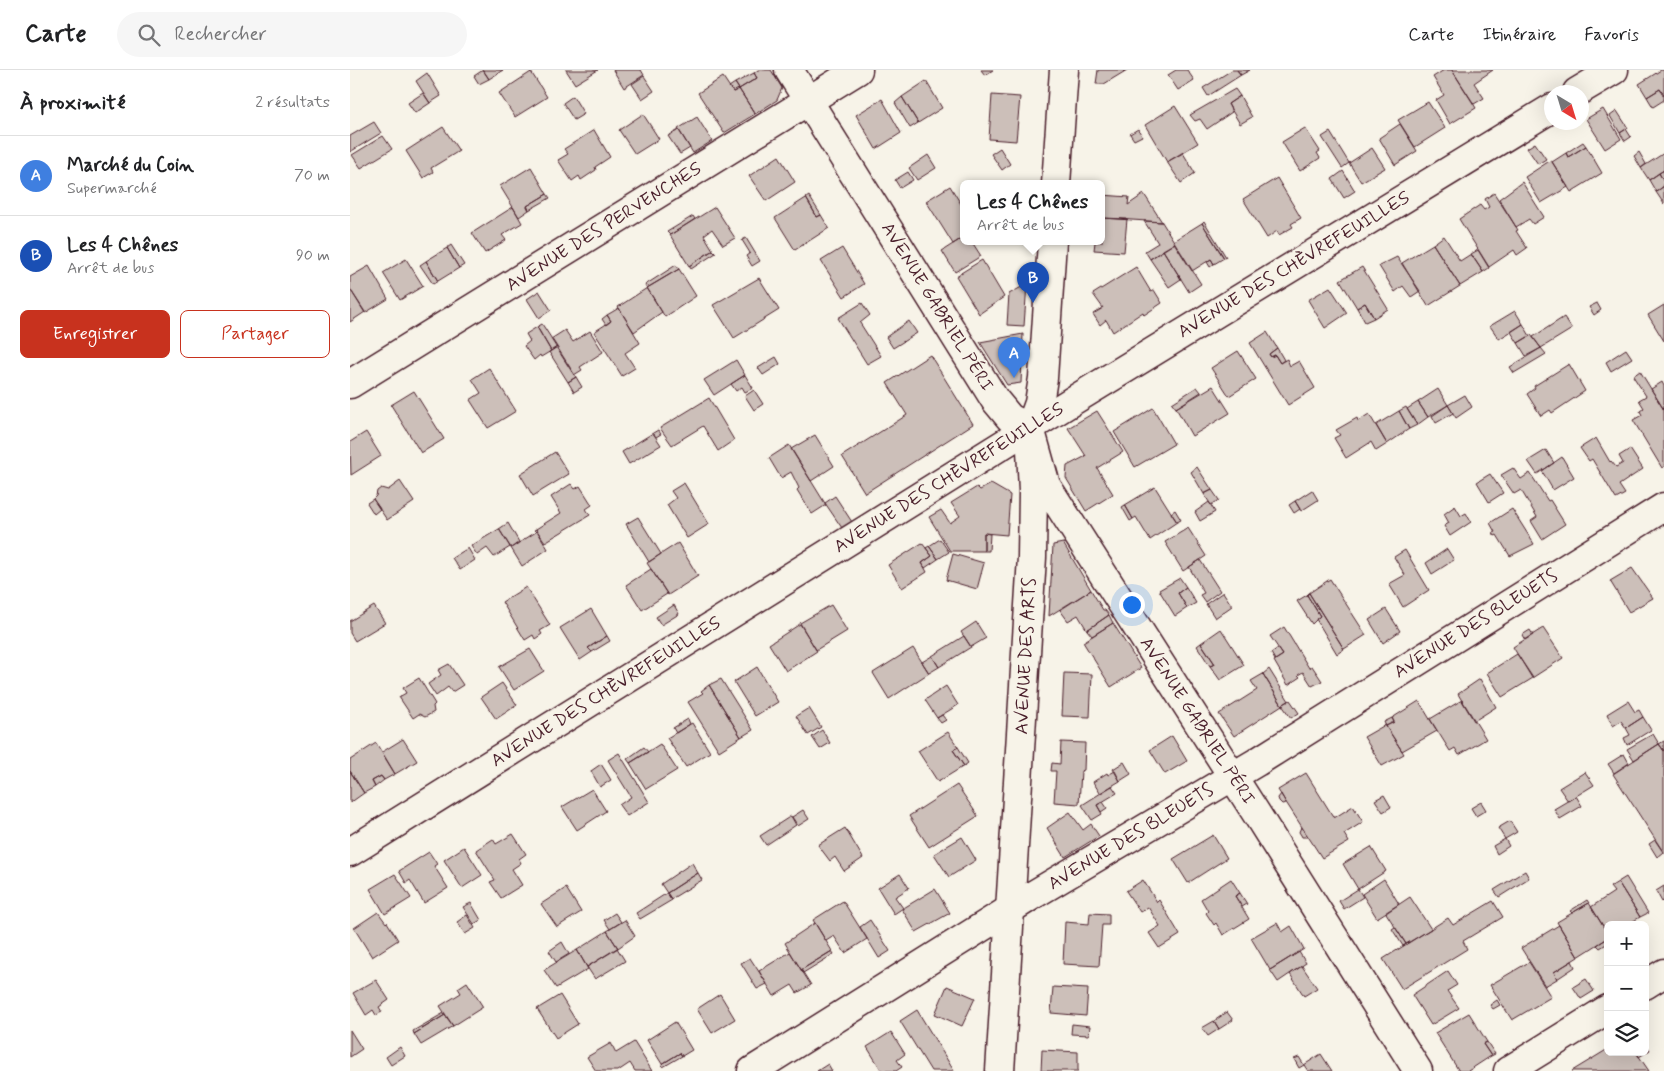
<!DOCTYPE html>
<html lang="fr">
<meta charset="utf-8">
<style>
:root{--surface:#fff;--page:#f6f6f6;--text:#202124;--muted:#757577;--line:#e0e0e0;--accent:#c8321e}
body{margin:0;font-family:Mynerve,sans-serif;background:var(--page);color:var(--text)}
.controls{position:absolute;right:15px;bottom:15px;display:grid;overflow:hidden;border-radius:8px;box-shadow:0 5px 20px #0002}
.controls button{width:45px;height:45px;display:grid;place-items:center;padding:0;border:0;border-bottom:1px solid var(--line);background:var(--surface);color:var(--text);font:25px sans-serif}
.compass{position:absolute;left:1194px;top:15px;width:45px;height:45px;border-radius:50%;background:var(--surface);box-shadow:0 5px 20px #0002;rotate:142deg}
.you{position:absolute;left:781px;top:534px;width:18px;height:18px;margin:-12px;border:4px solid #fff;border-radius:50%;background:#1a73e8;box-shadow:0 0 0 8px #1a73e833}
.badge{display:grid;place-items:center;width:32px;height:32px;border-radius:50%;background:var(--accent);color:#fff;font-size:16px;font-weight:700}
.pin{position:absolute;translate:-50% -41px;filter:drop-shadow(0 1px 2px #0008)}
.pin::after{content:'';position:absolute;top:26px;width:18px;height:15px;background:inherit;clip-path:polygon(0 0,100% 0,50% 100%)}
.popup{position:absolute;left:610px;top:110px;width:145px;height:65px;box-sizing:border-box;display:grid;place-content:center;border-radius:8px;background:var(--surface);filter:drop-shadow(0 1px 4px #0005);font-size:16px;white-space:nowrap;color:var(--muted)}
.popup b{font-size:19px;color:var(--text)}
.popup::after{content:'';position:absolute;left:50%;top:100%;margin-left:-10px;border:10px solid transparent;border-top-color:var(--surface)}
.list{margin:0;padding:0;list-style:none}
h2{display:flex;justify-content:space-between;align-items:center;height:65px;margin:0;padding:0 20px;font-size:21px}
h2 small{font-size:16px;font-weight:400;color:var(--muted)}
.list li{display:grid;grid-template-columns:32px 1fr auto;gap:15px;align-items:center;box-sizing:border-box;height:80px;padding:0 20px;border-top:1px solid var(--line)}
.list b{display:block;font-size:19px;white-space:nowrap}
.list p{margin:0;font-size:16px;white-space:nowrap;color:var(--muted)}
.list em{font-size:16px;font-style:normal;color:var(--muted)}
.actions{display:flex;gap:10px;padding:15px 20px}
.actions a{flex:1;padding:11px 0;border:1px solid var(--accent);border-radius:8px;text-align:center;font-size:18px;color:var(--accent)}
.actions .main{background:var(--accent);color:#fff}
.icon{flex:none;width:28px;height:28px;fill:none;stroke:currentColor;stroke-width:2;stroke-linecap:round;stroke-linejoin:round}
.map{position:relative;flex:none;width:1314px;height:1001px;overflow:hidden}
header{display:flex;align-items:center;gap:30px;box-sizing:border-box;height:70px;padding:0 25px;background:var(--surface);border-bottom:1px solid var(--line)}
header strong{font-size:24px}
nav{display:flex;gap:28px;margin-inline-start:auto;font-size:18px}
.search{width:350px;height:45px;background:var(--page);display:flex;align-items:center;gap:12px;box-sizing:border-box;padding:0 18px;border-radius:28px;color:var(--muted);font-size:19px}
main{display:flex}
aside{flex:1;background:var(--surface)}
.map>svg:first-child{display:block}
.building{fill:#ccbfb9;stroke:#4a1f2b}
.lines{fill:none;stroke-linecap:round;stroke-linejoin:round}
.street-casing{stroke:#4a1f2b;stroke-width:31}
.secondary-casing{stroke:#4a1f2b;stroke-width:31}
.street{stroke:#f7f3e8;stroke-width:28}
.secondary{stroke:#f7f3e8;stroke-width:28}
.labels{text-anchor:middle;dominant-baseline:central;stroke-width:4;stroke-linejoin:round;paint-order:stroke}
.street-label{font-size:18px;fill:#4a1f2b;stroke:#f7f3e8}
</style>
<header>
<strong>Carte</strong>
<div class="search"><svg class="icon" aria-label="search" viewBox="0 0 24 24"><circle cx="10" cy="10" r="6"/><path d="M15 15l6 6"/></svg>Rechercher</div>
<nav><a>Carte</a><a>Itinéraire</a><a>Favoris</a></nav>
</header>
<main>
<aside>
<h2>À proximité<small>2 résultats</small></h2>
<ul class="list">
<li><span class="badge" style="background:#3f7fe0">A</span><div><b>Marché du Coin</b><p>Supermarché</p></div><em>70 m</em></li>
<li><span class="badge" style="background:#1a4fb4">B</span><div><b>Les 4 Chênes</b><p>Arrêt de bus</p></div><em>90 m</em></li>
</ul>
<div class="actions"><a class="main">Enregistrer</a><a>Partager</a></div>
</aside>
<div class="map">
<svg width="1314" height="1001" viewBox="0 0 1314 1001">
<rect width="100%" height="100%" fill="#f7f3e8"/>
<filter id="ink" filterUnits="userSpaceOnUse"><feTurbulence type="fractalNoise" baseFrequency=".02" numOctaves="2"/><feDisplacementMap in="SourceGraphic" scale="10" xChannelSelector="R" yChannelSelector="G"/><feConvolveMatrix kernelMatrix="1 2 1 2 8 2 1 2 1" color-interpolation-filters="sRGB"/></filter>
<g filter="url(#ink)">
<path class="building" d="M133,0L139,9L129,14L124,6Z
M133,0H153L139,9Z
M216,0H248L225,14Z
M263,0H291L294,5L274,18Z
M408,0H421L432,18L427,30L405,44L389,19L407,8L404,3Z
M631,0H643L635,5Z
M748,0H777L754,14H746Z
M826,0H837L844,10L828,20L818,5Z
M882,0H887L891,5L858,26L853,18Z
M887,0H900L891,5Z
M1094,0H1102L1126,38L1100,54L1086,30L1094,25L1083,7Z
M1102,0H1143L1124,13L1134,28L1124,34Z
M1311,0H1314V26L1310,19L1297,27L1289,14Z
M181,2L197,27L165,47L149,23Z
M77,3L91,26L80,33L66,11Z
M404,3L407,8L389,19L385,13Z
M294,6L304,21L292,29L282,14Z
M373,7L383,22L389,19L405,44L374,63L348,23Z
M576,11L592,38L568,53L552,27Z
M385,13L389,19L383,22L379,17Z
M885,19L890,26L878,34L882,42L857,59L850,49L845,51L840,45Z
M1310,19L1314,26V30L1303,37L1297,27Z
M73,23L80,33L65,43L58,33Z
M642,25L670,27L666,71L639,69Z
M223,26L234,44L224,50L213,33Z
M890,26L902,47L890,54L878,34Z
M552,27L568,53L560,58L545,33Z
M532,29L551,63L526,79L506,45Z
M1078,32L1095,58L1065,77L1048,50Z
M825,36L848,73L817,92L795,55Z
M1253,39L1271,69L1255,79L1236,49Z
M1267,41L1278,58L1270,63L1260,46Z
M293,44L309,69L285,84L269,60Z
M347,47L362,71L343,83L328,59Z
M24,52L31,63L0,82V66Z
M1050,54L1067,81L1045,95L1029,68Z
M93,57L109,81L81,98L83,102L73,108L56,81Z
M955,58L970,81L967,83L970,88L950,101L932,72Z
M788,59L792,66L784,70L780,64Z
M1276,59L1281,67L1275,71L1270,63Z
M244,60L260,87L245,97L246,100L231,110L229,106L222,111L208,90L218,84L214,79Z
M329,60L340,78L330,84L318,66Z
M980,62L999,93L992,98L972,67Z
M33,66L42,79L11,98L2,85Z
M1233,72L1236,76L1218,87L1216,83Z
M1185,73L1196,89L1188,94L1177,78Z
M1236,76L1252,103L1221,122L1202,92L1216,83L1218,87Z
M650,78L660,94L652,100L641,84Z
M1022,78L1035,98L1011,112L999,93Z
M1289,82L1296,94L1291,98L1284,86Z
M833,83L845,103L831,113L817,92Z
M1314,83V100L1299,110L1291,98Z
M578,85L586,98L567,110L559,98Z
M429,86L445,112L416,131L399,106Z
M1201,90L1218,117L1191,133L1175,107Z
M181,97L197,124L177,136L179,140L169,147L150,116Z
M1314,100V112L1309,103Z
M993,101L1005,121L994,128L982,109Z
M558,102L563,110L550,118L545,110Z
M1309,103L1314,112V116L1306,122L1299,110Z
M927,108L951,148L941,154L943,157L929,165L927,161L917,168L893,129Z
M1172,112L1194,147L1183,154L1179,149L1166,157L1149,129Z
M600,116L614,139V167L603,174L576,131Z
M1314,116V134L1306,122Z
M1144,123L1168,160L1166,161L1177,178L1167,185L1164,180L1139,197L1109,149L1130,135L1134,140L1139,137L1135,129Z
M197,124L200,128L179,140L177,136Z
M794,124L812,152L752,148L753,137H752V125L779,127L778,135Z
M459,126L471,145L467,147L456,128Z
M456,128L467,147L471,145L479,158L445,180L425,148Z
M163,137L172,153L152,165L156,170L135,183L122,163Z
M365,137L385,168L373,175L362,159L354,165L363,180L339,196L320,165Z
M343,146L345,149L320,165L317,162Z
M752,148L777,149L774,182L744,180L745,172H752Z
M794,151L812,152L825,173L800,189L795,181L808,173Z
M854,151L876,187L874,188L852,153Z
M852,153L874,188L864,194L861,189L842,201L823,171Z
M1094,166L1110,191L1121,184L1133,202L1110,216L1083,174Z
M614,167V172H622L631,186L605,202L592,181Z
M396,168L410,191L402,196L396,186L400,183L392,170Z
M825,173L851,214L839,222L813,180Z
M1083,174L1110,216L1078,236L1052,193Z
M101,175L114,195L109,198L97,178Z
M97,178L109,198L88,211L76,191Z
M492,178L514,214L494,227L471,191Z
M363,180L366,183L341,199L339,196Z
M813,180L831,209L819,217L800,189Z
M1128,180L1139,198L1133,202L1121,184Z
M1047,187L1070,221L1061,227L1053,216L1045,222L1029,196Z
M56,189L73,216L50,230L33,203Z
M861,189L864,194L860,197L857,192Z
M632,190L654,227L629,244L606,206Z
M76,191L88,211L83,214L70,195Z
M326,195L329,199L297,218L295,215Z
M19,196L38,229L15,243L0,219V207Z
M786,197L801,222L804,220L812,233L794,245L793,242L763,262L756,250L750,255L743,244L753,238L743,224Z
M1012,197L1038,239L1024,248L1015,233L1007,238L990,210Z
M329,199L346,226L315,247L297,218Z
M409,208L429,240L384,268L363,235Z
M677,214L674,256L657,255L659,224Z
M980,217L997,243L975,258L958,230Z
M297,218L312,242L284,262L268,237Z
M0,219L15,242L0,252Z
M189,221L201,240L189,248L177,229Z
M512,233L520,245L510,253L531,286L517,294L488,248Z
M1015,233L1024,248L1015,252L1007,238Z
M1247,233L1251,240L1244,245L1239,237Z
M1314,235V271L1298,245Z
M269,238L290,273L275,283L285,298L272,306L244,262L261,251L257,245Z
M1165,241L1173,254L1149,269L1140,256Z
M257,245L261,251L256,255L252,249Z
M1214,247L1222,259L1191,278L1183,267Z
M559,251L567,263L543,278L536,267Z
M192,254L207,277L201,281L187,257Z
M1173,254L1180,266L1168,273L1161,262Z
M187,257L201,281L191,287L190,285L184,290L174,276L180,271L176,264Z
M215,260L223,272L240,261L253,282L230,297L232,300L224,305L201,269Z
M917,262L927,278L919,284L921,287L925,285L930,293L937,289L940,296L949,291L965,318L938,335L900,273Z
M673,264L671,313L657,315L630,272Z
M1181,265L1191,278L1176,286L1168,273Z
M207,277L226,307L218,312L199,282Z
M927,278L934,290L930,293L925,285L921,287L919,284Z
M1191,278L1196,284L1164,303L1160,297Z
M1276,279L1282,288L1261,301L1256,292Z
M888,281L906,309L879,326L861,298Z
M580,285L623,354L515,423L492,386L557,345L537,313Z
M426,287L430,294L413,305L408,298Z
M386,290L395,305L364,325L354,310Z
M1219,294L1235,321L1202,343L1200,340L1191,346L1177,324L1185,318L1184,316Z
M139,298L166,341L138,358L120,330L131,323L122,309Z
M1290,301L1314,340V397L1312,398L1283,350L1292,345L1290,341L1294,338L1289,330L1296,326L1283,306Z
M395,305L403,318L395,322L392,317L386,321L381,314Z
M226,307L232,317L224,322L218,312Z
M1312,312L1314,316V340L1301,319Z
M863,316L880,343L842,366L826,338Z
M847,317L851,322L826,338L822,333Z
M1088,319L1098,335L1078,347L1068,332Z
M404,320L413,334L404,340L395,326Z
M64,321L94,369L71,383L41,335Z
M1115,325L1122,337L1106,348L1098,335Z
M359,328L384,370L368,381L353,356L322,375L310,358Z
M1068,332L1078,347L1067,355L1057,339Z
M1098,335L1103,343L1086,353L1082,346Z
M1056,337L1067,355L1059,359L1049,341Z
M803,338L824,374L785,397L764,362Z
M747,341L773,382L747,398L763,424L736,441L716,408L717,396L736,386L718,358Z
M1049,341L1059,359L1037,374L1026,355Z
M1019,344L1037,374L1026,381L1021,372L996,388L984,368L990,365L986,360L1007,348L1008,351Z
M308,360L311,364L306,367L303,363Z
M16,362L31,386L1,405L0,372Z
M303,363L311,375L279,394L272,382Z
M465,365L484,396L461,411L441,379Z
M1246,368L1260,392L1261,391L1266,397L1273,393L1269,386L1280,379L1293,399L1269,415L1275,424L1266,429L1242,389L1239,391L1230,378Z
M439,375L476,435L462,444L447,420L449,418L441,402L431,408L419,388Z
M1196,380L1204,393L1187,404L1178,391Z
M205,382L219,404L183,426L170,404Z
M1212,387L1224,407L1203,420L1192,401Z
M847,397L862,420L854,424L841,402Z
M1163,398L1171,409L1180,403L1198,431L1200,430L1215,454L1192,469L1181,451L1187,447L1171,420L1164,424L1151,405Z
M1140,404L1153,423L1139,432L1127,412Z
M50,411L64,432L37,450L23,429L26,426L27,421L31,418L38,420Z
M334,413L359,454L337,468L317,435L326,428L321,421Z
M221,414L225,419L230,416L242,435L236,439L240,445L195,472L186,459L211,443L201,427Z
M641,414L660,425L657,465L634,463V481H600L579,447L591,440L600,453L610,446L601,433L627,417L630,420Z
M805,417L827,452L800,470L786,447L783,449L775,435Z
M862,420L869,430L861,435L854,424Z
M962,420L968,430L951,441L945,431Z
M485,426L502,452L492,458L475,433Z
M23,429L30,439L24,444L17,433Z
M945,431L950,439L944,443L939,435Z
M859,432L865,442L850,451L845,442Z
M775,435L783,449L780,451L772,437Z
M1105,436L1111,446L1116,443L1121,452L1100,466L1094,456L1099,453L1094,444Z
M1162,439L1184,474L1160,486L1147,465L1145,466L1143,463L1145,462L1140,453Z
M825,440L831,450L827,452L821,443Z
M288,447L311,484L299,492L276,454Z
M158,453L169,472L161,478L149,459Z
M838,458L856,486L833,501L815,472Z
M149,459L160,477L144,487L137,478L127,485L121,476Z
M186,459L198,479L172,496L161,478L186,462L184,460Z
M634,463L640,464L639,481H634Z
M590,469L599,482L588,489L579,476Z
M328,473L348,506L318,525L297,493Z
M572,473L582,486L572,493L577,502L552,518L538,495Z
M713,473L741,520L699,546L703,475Z
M579,476L588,489L575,498L572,493L582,486L576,478Z
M118,478L125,490L110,500L102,488Z
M1097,479L1104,490L1082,504L1076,493Z
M1055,480L1079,520L1053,537L1039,514L1055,505L1044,487Z
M603,484L634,493L627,519L596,510Z
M850,490L870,521L855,532L850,525L854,523L839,497Z
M1282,498L1303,528L1279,542L1260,511Z
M301,499L317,524L292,540L276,515Z
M830,508L836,517L828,523L837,538L825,546L809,520Z
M980,509L1016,565L994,579L959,523Z
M176,517L200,555L190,561L192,564L185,569L183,565L175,570L152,532Z
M836,517L846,533L837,538L828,523Z
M741,520L753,540H755L759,545L737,560L728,545L718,551L710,540Z
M873,522L882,536L865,548L856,534Z
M959,523L994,579L987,584L966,549L970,546L957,525Z
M957,525L970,546L962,554L947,531Z
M324,535L329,544L311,555L306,547Z
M481,535L497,561L466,580L450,553Z
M24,536L35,553L5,571L0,563V551Z
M241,539L257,566L238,578L242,582L230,590L210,558Z
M1036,539L1050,561L1033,573L1019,550Z
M759,545L763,553L742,566L737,560Z
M626,552L636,568L621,577L611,562Z
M763,553L791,598L761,617L733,572Z
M450,554L467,581L436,601L419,574Z
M934,557L959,598L962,596L972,611L962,616L953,602L948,605L950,607L938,615L924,591L933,585L920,566Z
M1193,558L1213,588L1182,608L1163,577Z
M871,559L894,595L870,610L860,596L865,594L851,573Z
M1180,560L1183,565L1175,570L1172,565Z
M257,566L260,571L242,582L238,578Z
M614,566L621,577L589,597L582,586Z
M851,573L865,594L860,596L847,576Z
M563,578L579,603L539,629L523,603Z
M928,578L933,585L925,590L921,583Z
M180,579L194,601L164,620L149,597Z
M1167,584L1183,608L1152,627L1137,603Z
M582,586L589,597L579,603L572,592Z
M99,594L113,615L102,622L98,617L86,626L78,614L91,605L88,600Z
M407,597L428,632L405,646L384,612Z
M919,599L939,631L932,635L913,604Z
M714,603L742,604L740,647L712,646Z
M913,604L932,635L884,666L869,644L907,620L901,611Z
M69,608L85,634L83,636L84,642L75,647L69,644L63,648L49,627L56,623L53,618Z
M371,609L403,660L391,667L359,615Z
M1130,609L1146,637L1124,651L1108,624Z
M152,613L167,635L146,649L131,627Z
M359,615L391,667L369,681L338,632L353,623L351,621Z
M596,616L608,635L587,648L575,630Z
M940,630L949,643L941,648L932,635Z
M1112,630L1136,669L1109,685L1105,678L1100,681L1080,649Z
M1069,631L1087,661L1052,681L1036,656L1044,652L1042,648Z
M1278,631L1285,642L1289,640L1293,647L1276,658L1271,651L1263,656L1257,644Z
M459,638L471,657L458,665L446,646Z
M592,645L596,650L591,653L587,648Z
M1293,647L1301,660L1277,675L1274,668L1280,665L1276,658Z
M1042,648L1044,652L1036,656L1034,652Z
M338,649L340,654L326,663L323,658Z
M342,653L360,682L336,697L317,668Z
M1035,655L1054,684L1032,696L1014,667Z
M472,660L480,673L470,679L462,667Z
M598,662L608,677L603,680L614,696L588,712L568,681Z
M1303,664L1309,674L1284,690L1277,679Z
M822,666L837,691L815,704L800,680Z
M53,669L67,691L45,704L32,682Z
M1314,671V681L1309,674Z
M711,672L735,673L734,700L731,701L729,734L704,732L706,701H701L702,693L710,694Z
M26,673L45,704L34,710L31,706L22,711L25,717L14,723L0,701V690Z
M310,674L327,700L296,719L280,693Z
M1309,674L1314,681V783L1263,704Z
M294,677L298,682L280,693L277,689Z
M608,677L618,693L614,696L603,680Z
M269,683L299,732L277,746L269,735L281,727L258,690Z
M1274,684L1279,693L1264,703L1258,694Z
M774,692L781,704L770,711L763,699Z
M251,694L261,710L250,717L241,701Z
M0,701L14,723L0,733Z
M765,701L770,711L750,723L743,712L757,703L758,705Z
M1235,702L1244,715L1218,731L1209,718Z
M956,703L984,748L1003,736L1013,752L994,764L999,772L972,788L928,720Z
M31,706L34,710L25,717L22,711Z
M607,715L628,746L579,777L559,746Z
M762,716L767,723L747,735L752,744L742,750L732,735Z
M242,719L256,741L227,760L212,737Z
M931,724L936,733L932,734L929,731L928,728Z
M1034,725L1041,737L1033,742L1025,730Z
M1226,726L1232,736L1210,749L1204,739Z
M753,732L757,738L751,742L747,735Z
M1131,732L1136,740L1126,746L1121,738Z
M453,740L459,749L448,756L442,747Z
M720,742L733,760L741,754L749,766L715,787L697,758Z
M441,746L446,755L416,775L410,766Z
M1160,751L1167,762L1155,769L1148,758Z
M951,757L958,767H952L951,765L949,762Z
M495,758L513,788L494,801L485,787L480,791L468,775Z
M163,764L176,784L169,789L171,793L162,799L172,815L151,828L140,812L145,810L126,780L143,769L146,774Z
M863,765L877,788L838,813L823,789Z
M612,767L626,790L599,807L584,784Z
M1155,769L1159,776L1147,784L1143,776Z
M1305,770L1313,782L1307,787L1299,774Z
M114,777L132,805L112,818L94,790Z
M1021,777L1036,801L1008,819L993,794Z
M79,782L87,794L84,796L98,818L74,833L60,810L56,813L49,801Z
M342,793L348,803L317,823L311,814Z
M1175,801L1179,808L1149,827L1144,820Z
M348,803L352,810L321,829L317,823Z
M45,804L61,828L35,844L20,819Z
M550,804L559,818L545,827L553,838L544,844L528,818Z
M1276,807L1298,843L1290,847L1268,812Z
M881,809L890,823L885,826L899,849L873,865L866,853L864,855L856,843L858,841L851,829Z
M1034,809L1049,834L1027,848L1012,824Z
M793,810L807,832L809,830L830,865L809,878L799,863L810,856L798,837L790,842L776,821Z
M1268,812L1290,847L1277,855H1258V864L1241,837L1264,822L1260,817Z
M1314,816V830L1312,832L1306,821Z
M216,818L231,842L207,857L191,834Z
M585,819L600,843L566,862L552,839Z
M1008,819L1013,827L994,839L989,831Z
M317,823L322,830L290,849L286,843Z
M890,823L897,834L892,837L885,826Z
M1060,827L1081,859L1056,874L1036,843Z
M1237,830L1239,833L1222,843L1220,841Z
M493,831L517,869L495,883L484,866L476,871L463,850Z
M1143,831L1153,847L1113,871L1117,879L1052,919L1033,889L1098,848L1103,855Z
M121,833L131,850L124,854L113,837Z
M1239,833L1258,864V868L1228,887L1207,852Z
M28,842L36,853L37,852L48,870L22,887L4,858Z
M265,843L271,852L260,859L254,850Z
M740,843L759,844V855H752L749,896L713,894L715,852L739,854Z
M117,845L125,858L115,864L107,852Z
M275,850L285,866L268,878L257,861Z
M520,850L540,881L529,888L510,857Z
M465,853L482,881L451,900L435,873Z
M927,853L932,862L941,856L954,879L920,900L901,868Z
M1209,855L1228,887L1204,902L1207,909L1195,916L1171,878Z
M1045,857L1056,874L1053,876L1042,859Z
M257,861L268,878L237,897L227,880Z
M1258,868V873L1250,878L1247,875Z
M212,872L219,884L206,892L199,881Z
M267,878L275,891L245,909L237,897Z
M227,880L238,899L206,918L194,900Z
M482,881L484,884L453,903L451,900Z
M440,882L461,915L447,923L442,915L424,926L409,901Z
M949,882L956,893L928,912L920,900Z
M400,888L417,914L407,919L391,893Z
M1222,891L1225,897L1207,909L1204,902Z
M1179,892L1201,927L1162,950L1140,915Z
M952,896L967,918L954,926L940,904Z
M1098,901L1107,915L1097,921L1109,938L1081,955L1062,925Z
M1236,909L1244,921L1231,929L1223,917Z
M26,910L39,930L29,937L32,942L26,945L23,940L16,945L3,923Z
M117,912L133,937L103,956L90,936L111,923L108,918Z
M597,916L625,928L612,956L585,944Z
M703,917L738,919L736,946L701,943Z
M370,924L385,949L362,963L347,939Z
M210,925L228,954L206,968L187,939Z
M1147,930L1150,935L1143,939L1140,935Z
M567,940L604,1001H581L550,951Z
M877,942L883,950L869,959L864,951Z
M94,943L95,945L64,964L63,961Z
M1119,943L1137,972L1133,974L1141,986L1118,1001H1109L1085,963Z
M95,945L103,956L71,975L64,964Z
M864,951L869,959L858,966L852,958Z
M325,952L342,980L332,986L330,983L312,994L297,970Z
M722,954L740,956L739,965L721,964Z
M0,960L12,979L0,987Z
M541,962L555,984L547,990L552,997L546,1001H532L517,977Z
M284,972L302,1001H285L280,993L268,1001H246L237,987L261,973L266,983Z
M1137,972L1145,984L1141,986L1133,974Z
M1295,972L1300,980L1289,987L1286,982H1295Z
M50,977L55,986L41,995L36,987Z
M1258,979V982H1286L1299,1001H1222Z
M692,980L728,982V1001H691Z
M330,983L332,986L313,997L312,994Z
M971,984L982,1001H958L954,995Z
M949,987L954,995L949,998L944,989Z
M478,994L482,1001H467Z"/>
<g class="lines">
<g class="street-casing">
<path id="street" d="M439,0L645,330L660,348L680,358L696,415L906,743L1068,1001
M1227,22L1264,0
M0,314L508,0
M0,782L724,330L1202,38
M1295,915L1314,903
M402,1001L683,825L907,692L1314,437
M1158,1001L1258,939"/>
</g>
<g class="secondary-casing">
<path id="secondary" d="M706,114L714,0
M650,1001L682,487L683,421L680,358L689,333L693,308L702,172"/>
</g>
<use href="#street" class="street"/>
<use href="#secondary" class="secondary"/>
</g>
</g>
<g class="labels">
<g class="street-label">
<text transform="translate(254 157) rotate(-32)">AVENUE DES PERVENCHES</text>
<text transform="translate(944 195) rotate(-31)">AVENUE DES CHÈVREFEUILLES</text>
<text transform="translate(587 237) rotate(58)">AVENUE GABRIEL PÉRI</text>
<text transform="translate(599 408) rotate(-32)">AVENUE DES CHÈVREFEUILLES</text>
<text transform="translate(1126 554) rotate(-32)">AVENUE DES BLEUETS</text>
<text transform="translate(676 586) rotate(-87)">AVENUE DES ARTS</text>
<text transform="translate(256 622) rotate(-32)">AVENUE DES CHÈVREFEUILLES</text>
<text transform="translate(847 651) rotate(57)">AVENUE GABRIEL PÉRI</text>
<text transform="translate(781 767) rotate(-31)">AVENUE DES BLEUETS</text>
</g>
</g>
</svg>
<div class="controls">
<button>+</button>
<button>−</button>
<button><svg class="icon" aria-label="layers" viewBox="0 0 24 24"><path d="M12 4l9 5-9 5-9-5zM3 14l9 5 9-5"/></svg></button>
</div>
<svg class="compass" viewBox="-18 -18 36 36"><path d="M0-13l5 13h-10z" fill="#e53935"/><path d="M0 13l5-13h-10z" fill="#757577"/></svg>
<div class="you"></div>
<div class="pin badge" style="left:664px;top:308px;background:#3f7fe0">A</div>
<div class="pin badge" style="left:683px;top:233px;background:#1a4fb4">B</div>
<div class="popup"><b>Les 4 Chênes</b>Arrêt de bus</div>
</div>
</main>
